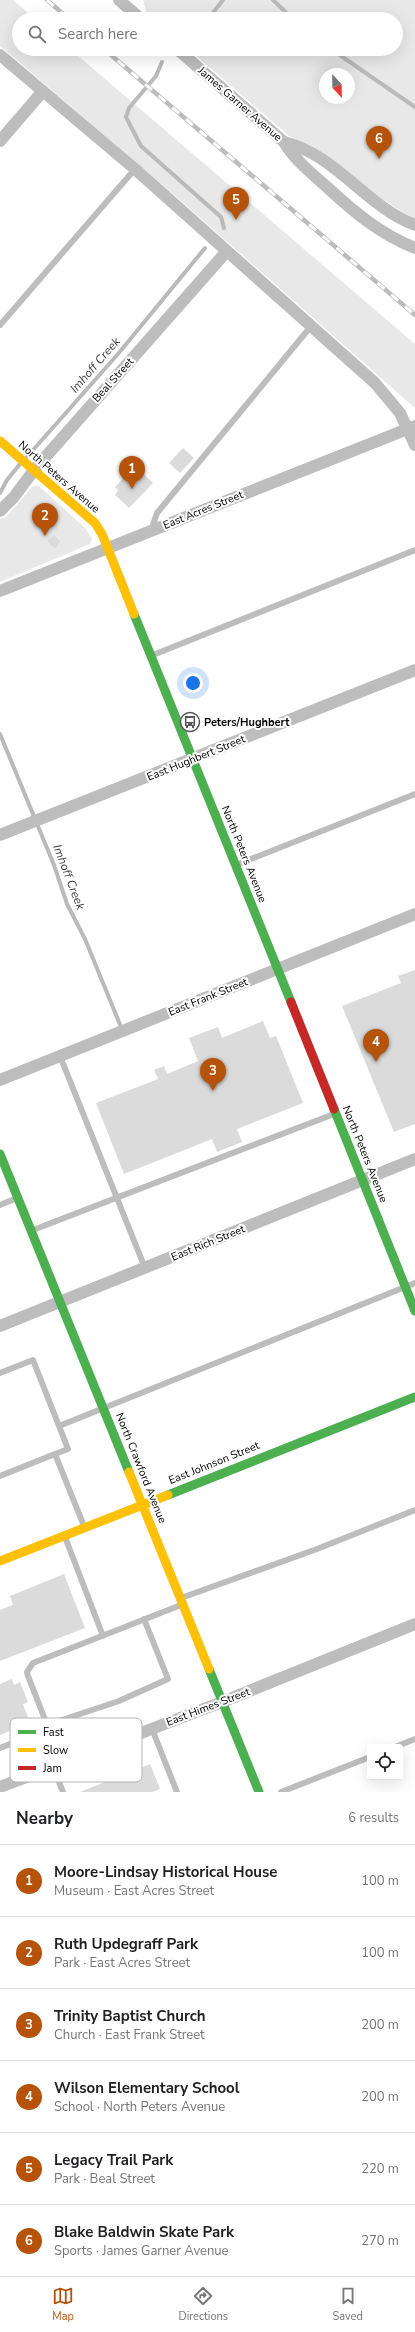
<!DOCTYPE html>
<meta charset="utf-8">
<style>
:root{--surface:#fff;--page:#f2f2f2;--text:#202124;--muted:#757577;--line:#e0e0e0;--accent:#b45309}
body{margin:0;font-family:"Nunito Sans",sans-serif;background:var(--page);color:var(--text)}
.controls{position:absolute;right:12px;bottom:12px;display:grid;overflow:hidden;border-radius:4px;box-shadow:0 4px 16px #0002}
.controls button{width:36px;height:36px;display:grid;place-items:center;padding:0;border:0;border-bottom:1px solid var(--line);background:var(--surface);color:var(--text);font:20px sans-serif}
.compass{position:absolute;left:319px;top:68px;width:36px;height:36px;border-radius:50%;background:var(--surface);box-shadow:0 4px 16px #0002;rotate:158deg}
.you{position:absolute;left:193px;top:683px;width:14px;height:14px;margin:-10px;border:3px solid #fff;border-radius:50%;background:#1a73e8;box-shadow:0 0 0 6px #1a73e833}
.badge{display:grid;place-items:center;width:26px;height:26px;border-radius:50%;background:var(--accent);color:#fff;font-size:13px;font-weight:700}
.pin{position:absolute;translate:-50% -33px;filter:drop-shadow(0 1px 2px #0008)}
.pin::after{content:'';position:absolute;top:21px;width:14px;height:12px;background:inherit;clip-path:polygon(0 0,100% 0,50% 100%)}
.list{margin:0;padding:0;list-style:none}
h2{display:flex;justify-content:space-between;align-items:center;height:52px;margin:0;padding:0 16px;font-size:17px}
h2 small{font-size:13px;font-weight:400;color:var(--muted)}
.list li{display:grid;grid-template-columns:26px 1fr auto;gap:12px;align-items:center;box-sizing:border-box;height:72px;padding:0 16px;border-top:1px solid var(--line)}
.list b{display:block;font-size:15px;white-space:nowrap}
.list p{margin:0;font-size:13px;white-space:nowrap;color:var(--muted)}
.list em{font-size:13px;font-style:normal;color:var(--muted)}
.icon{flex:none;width:22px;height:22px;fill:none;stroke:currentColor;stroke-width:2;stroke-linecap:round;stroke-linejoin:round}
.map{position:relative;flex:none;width:415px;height:1792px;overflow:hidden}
.search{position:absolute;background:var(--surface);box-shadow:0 4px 16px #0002;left:12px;right:12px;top:12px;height:44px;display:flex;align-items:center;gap:10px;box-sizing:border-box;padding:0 14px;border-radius:22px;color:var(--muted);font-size:15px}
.sheet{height:484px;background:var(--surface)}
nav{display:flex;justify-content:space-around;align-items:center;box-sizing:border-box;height:56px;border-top:1px solid var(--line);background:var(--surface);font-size:11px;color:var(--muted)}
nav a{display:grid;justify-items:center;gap:2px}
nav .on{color:var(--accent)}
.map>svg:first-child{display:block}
.green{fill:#e8e8e8;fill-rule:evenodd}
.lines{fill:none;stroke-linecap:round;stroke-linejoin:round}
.stream{stroke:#bababa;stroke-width:4}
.building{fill:#dbdbdb}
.lane{stroke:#bdbdbd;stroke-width:6}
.street{stroke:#bdbdbd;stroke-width:12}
.fast{stroke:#4caf50;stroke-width:9}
.slow{stroke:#ffc107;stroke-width:9}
.jam{stroke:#c62828;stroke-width:9}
.rail-casing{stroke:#bdbdbd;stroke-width:4.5}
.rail{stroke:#fff;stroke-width:3;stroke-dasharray:9;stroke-linecap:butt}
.labels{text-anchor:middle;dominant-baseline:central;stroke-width:4;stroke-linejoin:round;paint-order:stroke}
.street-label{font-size:11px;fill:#000;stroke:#fff}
.poi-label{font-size:11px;font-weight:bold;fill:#000;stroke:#fff;text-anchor:start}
.water-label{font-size:12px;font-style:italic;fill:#3d3d3d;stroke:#fff}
.key{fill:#fff;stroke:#b2b2b2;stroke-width:1}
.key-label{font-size:11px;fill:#000}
</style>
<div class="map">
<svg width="415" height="1792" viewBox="0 0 415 1792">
<rect width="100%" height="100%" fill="#fff"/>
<path class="green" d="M0,0H13L35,19H19V49H70L415,344V408L164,186L0,46Z
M143,0H415V220L374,194L317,151L289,136L188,49H396V19H154L147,14ZM325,74H349V98H325Z
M33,486H39L85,528L92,539L90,544L0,582V519L7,516Z"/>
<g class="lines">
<path class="stream" d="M273,0L293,19
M208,19L223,0
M331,49L415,107
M162,62L156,76L129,108L126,117L141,146L221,217L224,228
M26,458L118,354L205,248
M0,493L7,480L20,464
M0,734L54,865L67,904L85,939L121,1027"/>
</g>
<path class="building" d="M183,448L194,458L180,473L169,463Z
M137,468L153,483L129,508L115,495L118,490L115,487L129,472L132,474Z
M54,535L60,541L56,548L50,545L48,540Z
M415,970V1124L394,1132L342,1006L401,983L398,976Z
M263,1021L270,1038L276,1036L303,1103L237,1129L242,1142L217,1152L212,1139L124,1174L96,1103L158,1079L154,1070L164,1066L167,1074L198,1061L189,1038L218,1027L222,1038Z
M64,1574L85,1628L0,1661V1610L13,1605L10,1596Z
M12,1679L14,1685L20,1682L28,1702L23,1704L30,1723L0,1735V1684Z
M150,1764L160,1789L152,1792H80Z"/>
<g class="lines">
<path class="lane" d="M0,325L135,169
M151,531L157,513L312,325
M153,655L415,550
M236,865L415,794
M60,1056L145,1268
M0,1205L17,1198
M33,1230L334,1114
M0,1373L33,1360L59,1426L415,1283
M59,1426L68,1449L55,1454L84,1526
M0,1476L55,1454
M65,1537L103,1636
M181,1598L317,1549L415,1510
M47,1725L119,1701L168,1679L144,1619
M152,1729L177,1792
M395,1747L415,1739
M0,1748L49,1729
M62,1763L28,1676L27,1672L33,1663L181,1605
M53,1767L63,1792
M281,1792L370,1757"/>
<path class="street" d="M119,0L141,19
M177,49L284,142C295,160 311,173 327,187C354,212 380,234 415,248
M0,55L135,169L375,383L400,413L415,445
M0,141L43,91
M284,142C337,155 365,206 415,225
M0,511L14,497L34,470L227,251
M0,591L415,426
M0,835L415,670
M0,1080L415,914
M0,1326L415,1159
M0,1787L222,1702L415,1624"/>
<path class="fast" d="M134,614L291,1002
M334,1109L415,1311
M0,1154L129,1472
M168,1495L415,1397
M209,1669L259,1792"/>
<path class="slow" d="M0,441L95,523L102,534L134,614
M129,1472L209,1669
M0,1561L168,1495"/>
<path class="jam" d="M291,1002L334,1109"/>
<g class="rail-casing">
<path id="rail" d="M47,0L69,19
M104,49L415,315"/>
</g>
<use href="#rail" class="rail"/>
</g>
<defs>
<g id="bus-ring" transform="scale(1)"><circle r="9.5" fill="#fff" stroke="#595959" stroke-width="1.5"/><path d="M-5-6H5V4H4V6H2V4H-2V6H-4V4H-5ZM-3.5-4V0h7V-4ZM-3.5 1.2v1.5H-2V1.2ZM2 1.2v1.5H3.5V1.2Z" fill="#595959"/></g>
</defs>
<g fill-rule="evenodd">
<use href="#bus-ring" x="190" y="722"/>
</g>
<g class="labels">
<g class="street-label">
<text transform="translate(240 104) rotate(41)">James Garner Avenue</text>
<text transform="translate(113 380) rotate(-48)">Beal Street</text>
<text transform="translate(59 477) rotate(41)">North Peters Avenue</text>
<text transform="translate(203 510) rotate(-22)">East Acres Street</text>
<text transform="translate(196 758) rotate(-22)">East Hughbert Street</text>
<text transform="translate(244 854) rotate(68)">North Peters Avenue</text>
<text transform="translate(208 997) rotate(-22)">East Frank Street</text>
<text transform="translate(365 1154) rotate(68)">North Peters Avenue</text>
<text transform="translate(208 1243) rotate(-22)">East Rich Street</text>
<text transform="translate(214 1463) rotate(-22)">East Johnson Street</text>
<text transform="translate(141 1468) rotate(68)">North Crawford Avenue</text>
<text transform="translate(208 1707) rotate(-21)">East Himes Street</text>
</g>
<g class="poi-label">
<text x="204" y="722">Peters/Hughbert</text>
</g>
<g class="water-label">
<text transform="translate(95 365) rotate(-49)">Imhoff Creek</text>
<text transform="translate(69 877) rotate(69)">Imhoff Creek</text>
</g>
</g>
<rect x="10" y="1718" width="132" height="64" rx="6" class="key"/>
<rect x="18" y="1730" width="18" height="4" fill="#4caf50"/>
<rect x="18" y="1748" width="18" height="4" fill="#ffc107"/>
<rect x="18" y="1766" width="18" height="4" fill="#c62828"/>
<g class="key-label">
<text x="43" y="1736">Fast</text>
<text x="43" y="1754">Slow</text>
<text x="43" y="1772">Jam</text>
</g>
</svg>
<div class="controls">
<button><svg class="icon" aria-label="locate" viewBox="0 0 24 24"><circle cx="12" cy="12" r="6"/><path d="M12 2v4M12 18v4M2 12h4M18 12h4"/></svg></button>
</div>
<svg class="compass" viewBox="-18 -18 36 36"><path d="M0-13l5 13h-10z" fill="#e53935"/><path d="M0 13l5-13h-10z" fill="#757577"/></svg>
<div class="you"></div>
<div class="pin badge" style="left:132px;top:489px">1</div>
<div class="pin badge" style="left:45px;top:536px">2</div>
<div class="pin badge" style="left:213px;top:1091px">3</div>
<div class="pin badge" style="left:376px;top:1062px">4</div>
<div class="pin badge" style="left:236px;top:220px">5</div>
<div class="pin badge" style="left:379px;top:159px">6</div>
<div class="search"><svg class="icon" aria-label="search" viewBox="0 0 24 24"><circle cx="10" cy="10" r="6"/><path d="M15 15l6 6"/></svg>Search here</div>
</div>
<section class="sheet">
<h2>Nearby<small>6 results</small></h2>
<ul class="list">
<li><span class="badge">1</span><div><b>Moore-Lindsay Historical House</b><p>Museum · East Acres Street</p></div><em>100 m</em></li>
<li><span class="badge">2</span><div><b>Ruth Updegraff Park</b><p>Park · East Acres Street</p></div><em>100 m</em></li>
<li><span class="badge">3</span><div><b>Trinity Baptist Church</b><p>Church · East Frank Street</p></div><em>200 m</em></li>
<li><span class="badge">4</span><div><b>Wilson Elementary School</b><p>School · North Peters Avenue</p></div><em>200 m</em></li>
<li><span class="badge">5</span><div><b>Legacy Trail Park</b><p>Park · Beal Street</p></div><em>220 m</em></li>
<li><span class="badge">6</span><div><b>Blake Baldwin Skate Park</b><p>Sports · James Garner Avenue</p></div><em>270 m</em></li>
</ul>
</section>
<nav>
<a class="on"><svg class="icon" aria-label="map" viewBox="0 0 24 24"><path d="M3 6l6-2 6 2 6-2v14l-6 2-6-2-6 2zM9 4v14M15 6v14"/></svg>Map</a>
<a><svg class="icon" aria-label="directions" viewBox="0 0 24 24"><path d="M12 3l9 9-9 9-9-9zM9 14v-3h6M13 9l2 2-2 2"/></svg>Directions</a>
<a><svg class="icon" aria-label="saved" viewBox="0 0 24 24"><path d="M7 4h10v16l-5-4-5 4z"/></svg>Saved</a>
</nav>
